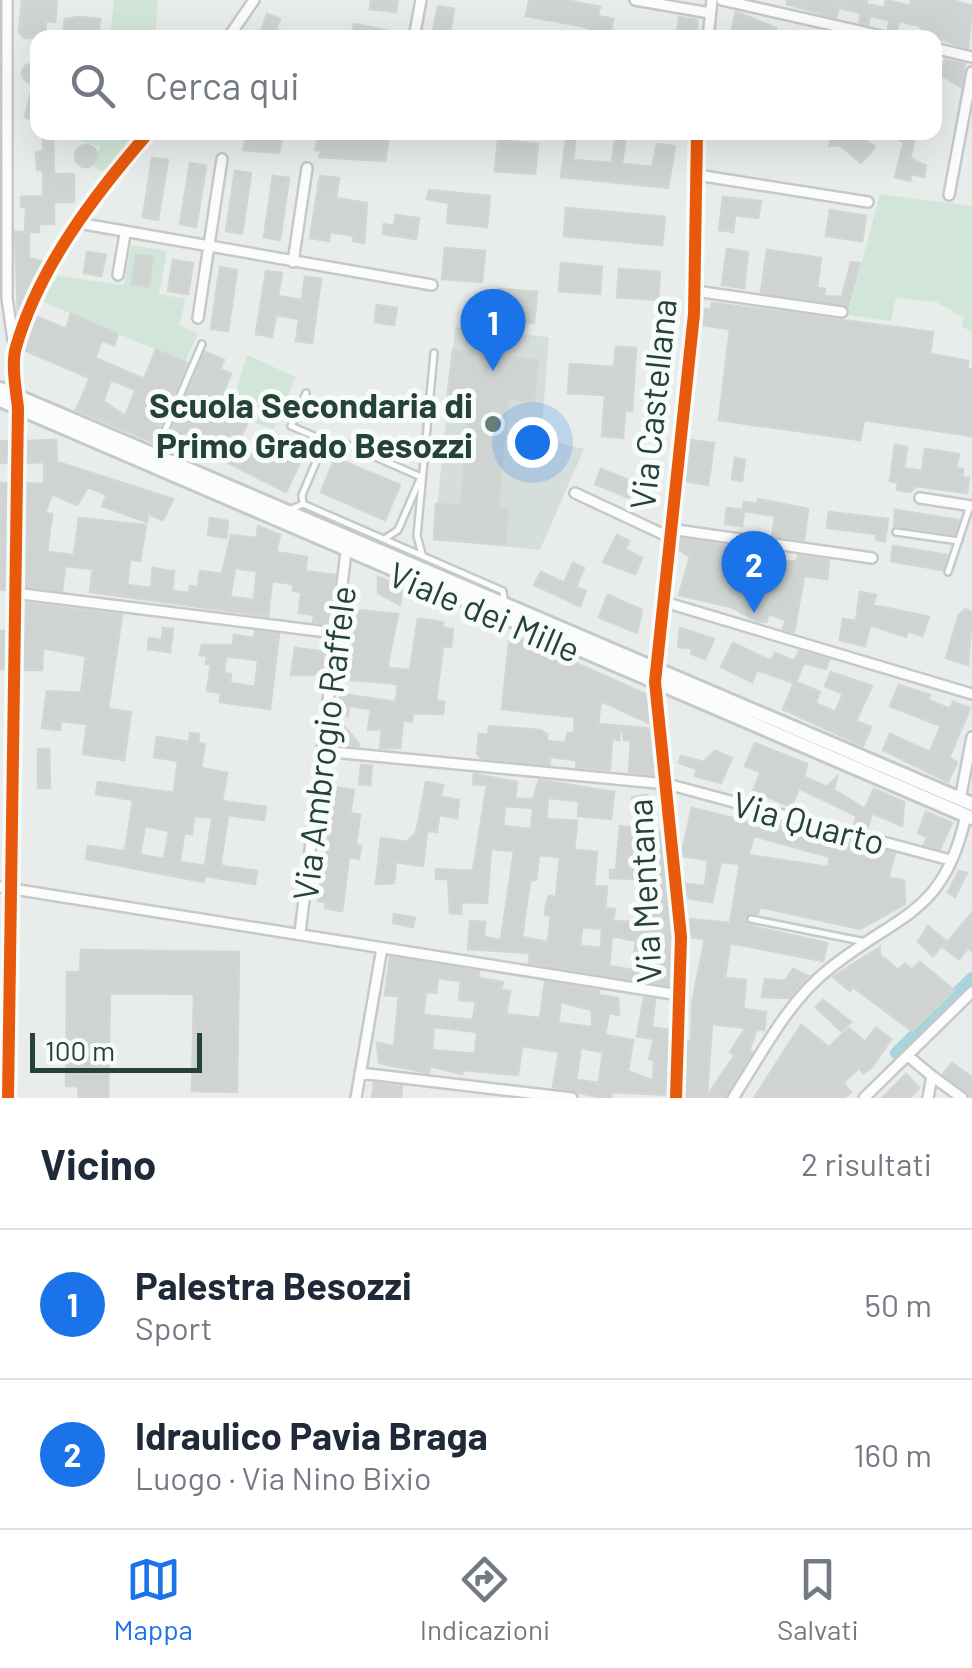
<!DOCTYPE html>
<html lang="it">
<meta charset="utf-8">
<style>
:root{--surface:#fff;--page:#f2f2f3;--text:#1f2937;--muted:#747a83;--line:#e0e1e3;--accent:#1a73e8}
body{margin:0;font-family:Barlow,sans-serif;background:var(--page);color:var(--text)}
.scale{position:absolute;left:30px;bottom:25px;width:172px;box-sizing:border-box;padding-left:10px;border:5px solid #24423a;border-top:0;font-size:28px;line-height:35px;white-space:nowrap;color:#24423a;-webkit-text-stroke:8px #f7fbf9;paint-order:stroke}
.you{position:absolute;left:532px;top:442px;width:35px;height:35px;margin:-25px;border:8px solid #fff;border-radius:50%;background:#1a73e8;box-shadow:0 0 0 15px #1a73e833}
.badge{display:grid;place-items:center;width:65px;height:65px;border-radius:50%;background:var(--accent);color:#fff;font-size:32px;font-weight:700}
.pin{position:absolute;translate:-50% -82px;filter:drop-shadow(0 2px 5px #0008)}
.pin::after{content:'';position:absolute;top:52px;width:35px;height:30px;background:inherit;clip-path:polygon(0 0,100% 0,50% 100%)}
.list{margin:0;padding:0;list-style:none}
h2{display:flex;justify-content:space-between;align-items:center;height:130px;margin:0;padding:0 40px;font-size:42px}
h2 small{font-size:32px;font-weight:400;color:var(--muted)}
.list li{display:grid;grid-template-columns:65px 1fr auto;gap:30px;align-items:center;box-sizing:border-box;height:150px;padding:0 40px;border-top:2px solid var(--line)}
.list b{display:block;font-size:38px;white-space:nowrap}
.list p{margin:0;font-size:32px;white-space:nowrap;color:var(--muted)}
.list em{font-size:32px;font-style:normal;color:var(--muted)}
.icon{flex:none;width:55px;height:55px;fill:none;stroke:currentColor;stroke-width:2;stroke-linecap:round;stroke-linejoin:round}
.map{position:relative;flex:none;width:972px;height:1098px;overflow:hidden}
.search{position:absolute;background:var(--surface);box-shadow:0 10px 40px #0002;left:30px;right:30px;top:30px;height:110px;display:flex;align-items:center;gap:25px;box-sizing:border-box;padding:0 35px;border-radius:20px;color:var(--muted);font-size:38px}
.sheet{height:430px;background:var(--surface)}
nav{display:flex;justify-content:space-around;align-items:center;box-sizing:border-box;height:140px;border-top:2px solid var(--line);background:var(--surface);font-size:28px;color:var(--muted)}
nav a{display:grid;justify-items:center;gap:5px}
nav .on{color:var(--accent)}
.map>svg:first-child{display:block}
.built{fill:#d6dedb}
.green{fill:#d1e6d8}
.lines{fill:none;stroke-linecap:round;stroke-linejoin:round}
.canal{stroke:#a9d4db;stroke-width:12}
.building{fill:#cfd4d2;stroke:#d1d6d4;stroke-width:2.5;fill-rule:evenodd}
.service-casing{stroke:#c5cac8;stroke-width:10}
.minor-casing{stroke:#c5cac8;stroke-width:14}
.secondary-casing{stroke:#c3cbc8;stroke-width:18}
.service{stroke:#fcfcfc;stroke-width:5}
.minor{stroke:#fcfcfc;stroke-width:9}
.secondary{stroke:#fcfcfc;stroke-width:12}
.cycleway-casing{stroke:#f7fbf9;stroke-width:19}
.cycleway{stroke:#e8590c;stroke-width:12}
.poi-dot{fill:#697e78;stroke:#f7fbf9;stroke-width:4}
.labels{text-anchor:middle;dominant-baseline:central;stroke-width:10;stroke-linejoin:round;paint-order:stroke}
.poi-label{font-size:35px;font-weight:bold;fill:#24423a;stroke:#f7fbf9;text-anchor:end}
.street-label{font-size:35px;fill:#24423a;stroke:#f7fbf9}
</style>
<div class="map">
<svg width="972" height="1098" viewBox="0 0 972 1098">
<rect width="100%" height="100%" fill="#e8edeb"/>
<path class="built" d="M455,327L549,337L541,439L584,449L540,550L434,539Z"/>
<path class="green" d="M114,0H158L155,37H110Z
M79,133V132L136,133L104,171L94,169L100,146L78,141Z
M880,194L972,206V332L961,326L964,318L936,302L896,298L891,321L848,315Z
M131,245L167,251L159,294L186,299L179,325L198,334L185,362L41,301L58,276L124,285Z
M247,355L296,377L274,429L229,415Z"/>
<g class="lines">
<path class="canal" d="M896,1053L972,978"/>
</g>
<path class="building" d="M22,0H57L55,22L46,21L45,38H24L19,32Z
M371,0H398L396,12L370,9Z
M529,0H566L600,7L598,16L613,19L610,38L590,36L591,29L582,26L526,16Z
M787,0H867L866,4L884,8L886,0L910,6L911,0H952L972,6L968,48L922,33L920,26L899,21L897,31L888,29L889,20L870,16L868,25L859,23L861,13L839,8L836,18L787,4Z
M438,6L454,9L449,38L432,36Z
M736,12L776,28L774,38H730Z
M267,14L280,19L276,29L297,38H259Z
M79,17L100,19L98,38H63L65,19Z
M679,17L697,20V37L677,35Z
M354,24L399,33V38H351Z
M945,60L965,64L961,87L941,75Z
M22 73a9 9 0 1 1 18 0a9 9 0 1 1-18 0Z
M32,88L38,89V122L25,117Z
M43,132H53L54,174H74V202H54V224H39V232H25L26,207H21V197L43,196V170H37L36,152L43,151Z
M247,132L282,137L279,153L243,150Z
M319,132H355V137L374,141L375,132H390L385,161L319,157L321,151L315,150Z
M567,132H576L573,160L612,163L616,132L626,133L622,164L652,167L657,144L675,146L668,188L561,177Z
M833,132H855L875,147L861,163L840,145L829,146Z
M881,132H916L910,158L926,166L924,177L912,174L910,181L895,177L904,142Z
M498,140L538,144L535,174L495,171Z
M75 156a11 11 0 1 1 22 0a11 11 0 1 1-22 0Z
M152,158L168,160L158,220L143,217Z
M190,163L206,166L196,227L180,224Z
M235,171L251,173L242,234L226,231Z
M273,176L289,178L280,240L264,237Z
M320,176L339,178L336,198L367,203L364,243L353,241L354,236L330,232L329,241L310,238Z
M429,190L490,196L487,227L447,223L449,203L427,199Z
M723,197L761,201L758,218L735,215L733,232L719,230Z
M566,208L665,217L662,245L564,236Z
M830,210L866,216L862,241L826,236Z
M396,215L419,218L416,239L383,234L384,224L394,226Z
M15,232H29V258L44,262L18,316Z
M445,248L485,251L482,282L442,279Z
M727,249L748,252L744,288L722,285Z
M767,250L821,258L817,288L825,289L824,296L842,297L851,262L860,263L848,307L761,292Z
M87,252L106,255L101,276L84,273Z
M136,255L153,257L148,287L132,284Z
M173,260L193,263L188,294L168,291Z
M561,263L602,267L600,294L559,291Z
M220,267L237,270L228,331L211,329Z
M619,269L660,272L658,300L617,297Z
M266,271L282,273L278,296L302,300L305,277L321,279L312,343L296,341L299,319L276,315L272,337L256,334Z
M498,289L537,292L534,323L495,320Z
M712,303L933,332L930,354L968,361L967,369L972,370V436L864,420L860,440L719,420L730,329L701,325L703,309L711,310Z
M377,305L397,308L394,325L375,322Z
M71,314L118,334L114,345L102,340L95,358L144,379L156,350L187,363L153,442L76,410L90,378L24,350L35,316L66,329ZM111,380L136,390L125,416L103,401Z
M616,347L636,348L632,411H625L623,438L602,436L605,395L568,393L570,364L614,367Z
M453,350L538,360L534,402L508,399L498,508L508,509L505,545L434,539L436,504L461,505L469,412L446,409Z
M205,352L224,360L220,369L231,374L220,400L209,395L201,414L224,425L229,415L249,419L238,444L231,440L233,429L222,454L189,440L182,456L164,448Z
M272,434L306,449L286,492L228,463L232,455L242,460L250,450L262,456Z
M56,440L57,462L173,499L163,520L148,514L147,522L102,506L107,495L88,487L77,505L52,494L45,513L52,514L47,552L74,555L79,518L146,525L140,561L130,559L127,585L151,588L153,568L164,570L174,571L172,591L189,593L190,586L198,587L200,571L222,574L231,535L257,538L258,526L280,535L276,552L307,557L305,571L335,575L329,624L313,622L314,615L299,613L301,592L293,591V584L272,581L268,616L90,592L93,569L65,566L62,591L24,586L25,483L44,484V462L25,463L26,441ZM235,568L257,571L254,600L230,597Z
M691,440L714,443L708,485L685,481Z
M0,441H9V463H0Z
M895,445L907,447L904,468L922,471L925,449L959,454L956,468L963,469L962,477L969,478L967,493L916,486L910,492L897,490L898,483L890,481Z
M335,458L400,485L385,520L321,492Z
M735,458L745,460L742,481L732,479Z
M601,469L635,483L629,498L595,484Z
M0,483H9L7,590H0Z
M758,499L808,509L804,540L772,536L775,516L744,511L742,526L725,524L727,508L743,510L744,502L758,504Z
M895,510L959,520L954,534L894,526Z
M829,512L888,519L885,541L876,540L877,534L827,528Z
M210,518L228,521L226,538L208,535Z
M617,535L629,541L625,549L642,558L635,574L603,562Z
M678,538L730,546L728,560L738,562L733,585L751,591L756,575L766,578L767,562L797,561L798,556L829,560L827,579L804,576L794,632L783,629L786,620L792,622L769,614L766,622L757,621L731,607L679,595L690,557L677,548Z
M893,546L947,555L942,570L891,561Z
M573,563L584,568L576,587L586,591L580,606L534,585L541,572L564,583Z
M378,577L402,586L400,605L378,593Z
M860,592L876,595L873,605L929,617L922,636L908,631L906,637L870,625L865,646L840,640L843,619L856,621Z
M608,595L642,610L637,633L599,617Z
M26,603L122,615L108,709L131,712L124,760L83,754L87,724L61,721L60,730L42,728L47,691L81,693L86,656L43,648L42,670H22Z
M347,609L398,614L387,668L410,670L418,619L443,622V628L453,629L451,647L443,646L436,701L444,702L443,714L413,713L412,722L403,720L400,748H380L382,729L368,730L371,709L349,706L348,716L339,715L341,694L396,702L398,684L343,679Z
M965,609L972,612L968,665L946,658L959,615Z
M163,628L173,629L170,652L148,649L149,638L162,640Z
M680,628L714,639L705,659L691,654L692,648L678,647Z
M0,631H7L6,669H0Z
M255,631L279,634L270,709L220,702L221,693L207,691L211,664H206L207,656L200,655L202,645H233L234,635L254,638ZM226,656L258,660L255,687L230,683L231,674L224,673Z
M510,634L648,695L651,724L601,701L598,724L621,726L619,740L612,739L610,770L576,767V760L550,757V765L481,758L477,754L479,734L488,735L489,726L540,730L547,734V741L565,743L568,733H574L575,717L502,709Z
M733,643L771,661L775,653L794,661L799,651L829,660L826,669L804,663L796,682L820,692L815,703L835,712L843,694L825,686L831,672L872,686L856,721L871,727L863,746L783,709L794,683L757,670L752,682L721,667Z
M295,648L326,652L323,675H291Z
M899,685L930,695L928,700L950,709L953,702L970,708L949,758L957,762L948,782L883,750L890,734L930,752L941,726L890,706Z
M338,719L359,744V746L343,745L332,732Z
M622,726L652,729L656,775L629,772L631,741L624,740Z
M190,733L199,734L198,743L205,744L201,768L227,773L222,801L266,807L264,820L228,815L221,861L222,866L257,871L255,884L205,876L204,882L86,859L88,846L124,851L126,846L133,800L96,794L98,782L174,793L178,761L154,757L157,737L189,742ZM194,816L212,818L205,866L180,862L184,833L192,834ZM145,826L169,831L164,859L140,855Z
M755,743L807,764L804,777L827,787L837,777L834,790L865,809L874,789L904,802L902,826L872,813L867,829L853,826L857,816L799,788L791,807L764,795L761,801L750,798L761,772L745,766Z
M38,749H49L50,788H38Z
M715,751L732,758L721,783L695,776L697,769L679,763L681,756L704,762Z
M361,765L372,766L370,785L359,784Z
M474,774L517,782L515,799H533L539,780L614,792L611,819L578,816L579,801L548,798L546,819L577,821L574,850L597,852L594,886L607,887L605,908L615,909L613,921L636,922L635,905H642L640,879L610,878V870H616L620,826L635,828L631,870H659L654,830L662,831L673,937L671,986L529,963L530,953L468,949L470,921L485,922L484,937L501,940L514,851L491,849L487,903L462,902L461,914L450,913L448,879H436V869L473,871L487,785L473,784ZM505,806L533,808L531,829L503,826ZM539,855L560,857L556,897L549,896L546,905L545,915H551L548,942L522,937L530,880H536ZM582,927L602,929L601,948L580,946ZM612,936L636,941L632,970L609,966Z
M426,782L443,785L441,797L459,800L457,818L439,815L437,832L427,831L423,866L396,862L394,883L376,884L381,838L407,842L416,833Z
M335,787L354,790L350,813L360,815L356,845L361,846L359,859L349,857L342,911L325,908L326,902L318,901Z
M647,795L650,813L635,816L632,797Z
M692,808L772,828L774,822L895,854L888,878L904,880L905,904L860,929L760,907L758,914L746,916V923L755,927L827,943L823,961L730,943L725,978L746,980L743,1009L766,1012L764,1030L757,1029L749,1050L752,1052L725,1098L684,1097L687,1041H691L692,1004L705,939L689,937L687,919L730,923L740,864L721,862L712,902L685,898L684,884L705,886L708,860L681,856ZM754,836L830,857L828,867L748,855ZM712,1024L746,1028L730,1052L735,1055L707,1096Z
M926,812L952,823L940,849L924,845L927,837L918,833Z
M959,871L967,873L955,897L948,892Z
M972,913V951L968,948L959,959L943,947Z
M394,914L415,918L413,927L393,923Z
M928,926L946,941L933,956L918,942Z
M880,947V955L898,970L905,964L912,970L920,962L954,990L912,1031L853,987L850,991L833,977Z
M81,950L239,952L237,1092L192,1091L194,994L110,993L108,1098H79L78,1086H66L67,972H80Z
M390,957L479,971L478,978L503,982L501,990L510,991L506,1014L540,1018L545,982L599,991L598,995L618,998L619,1015L609,1013L605,1035L633,1040L628,1071L653,1081L654,1060L649,1059L654,1039L637,1036L644,998L655,999L652,1027L670,1030L668,1095L612,1092L611,1098H603L553,1087L559,1052L522,1046L518,1075L463,1070L462,1074L430,1066L429,1073L379,1063L377,1043L394,1046L399,996L385,995ZM438,978L461,981L459,1000L476,1001L473,1020L423,1015L426,992L436,993ZM561,1002L592,1010V1027L558,1023ZM434,1027L477,1032L475,1054L432,1050ZM581,1048L603,1052L599,1083L576,1080Z
M793,969L808,976L789,998L762,997L765,979L785,981Z
M823,1000L851,1022L841,1031L816,1007Z
M801,1025L829,1047L849,1028L865,1042L876,1028L891,1039L872,1067L863,1073L859,1068L843,1083L851,1092L844,1098H754Z
M952,1063L972,1077V1098L943,1074Z
M906,1074L919,1088L910,1098H882Z
M374,1083L402,1086L401,1098H372Z"/>
<g class="lines">
<g class="service-casing">
<path id="service" d="M306,393L291,426L328,442
M155,454L202,344
M303,504L302,495L322,448L337,440L421,477L398,530L386,538
M287,511L303,504L503,591L504,600
M896,532L959,541
M422,554L417,536L434,353
M948,572L970,506
M751,919L866,942"/>
</g>
<g class="minor-casing">
<path id="minor" d="M7,0V298L14,347
M635,0L710,13
M722,0L890,38
M228,38L254,0
M414,38L421,0
M708,38L712,0
M934,48L972,57
M697,175L868,202
M949,195L972,72
M78,223L432,285
M293,262L307,168
M118,275L125,234
M695,291L842,312
M198,318L222,159
M575,493L669,537
M920,498L972,506
M670,529L872,558
M14,593L335,633
M661,601L972,694
M322,751L667,784L950,860
M960,800L972,737
M0,887L679,995
M300,933L346,552
M908,1056L932,1076L928,1098
M360,1073L572,1098
M932,1076L962,1098
M8,1098L18,408C16,390 11,364 16,347C39,267 95,194 149,132
M356,1098L382,948
M676,1098L681,937L655,682L694,314L697,132
M733,1098C761,1055 788,1001 829,969C898,913 944,916 966,815
M864,1098L972,992"/>
</g>
<g class="secondary-casing">
<path id="secondary" d="M0,389L972,804
M0,400L972,818"/>
</g>
<use href="#service" class="service"/>
<use href="#minor" class="minor"/>
<use href="#secondary" class="secondary"/>
<g class="cycleway-casing">
<path id="cycleway" d="M8,1098L18,408C16,390 11,364 16,347C39,267 95,194 149,132
M676,1098L681,937L655,682L694,314L697,132"/>
</g>
<use href="#cycleway" class="cycleway"/>
</g>
<circle class="poi-dot" cx="493" cy="424" r="10"/>
<g class="labels">
<g class="poi-label">
<text x="473" y="404">Scuola Secondaria di<tspan x="473" dy="40">Primo Grado Besozzi</tspan></text>
</g>
<g class="street-label">
<text transform="translate(652 404) rotate(-84)">Via Castellana</text>
<text transform="translate(485 611) rotate(23)">Viale dei Mille</text>
<text transform="translate(323 743) rotate(-83)">Via Ambrogio Raffele</text>
<text transform="translate(809 822) rotate(15)">Via Quarto</text>
<text transform="translate(643 891) rotate(-93)">Via Mentana</text>
</g>
</g>
</svg>
<div class="scale">100 m</div>
<div class="you"></div>
<div class="pin badge" style="left:493px;top:371px">1</div>
<div class="pin badge" style="left:754px;top:613px">2</div>
<div class="search"><svg class="icon" aria-label="search" viewBox="0 0 24 24"><circle cx="10" cy="10" r="6"/><path d="M15 15l6 6"/></svg>Cerca qui</div>
</div>
<section class="sheet">
<h2>Vicino<small>2 risultati</small></h2>
<ul class="list">
<li><span class="badge">1</span><div><b>Palestra Besozzi</b><p>Sport</p></div><em>50 m</em></li>
<li><span class="badge">2</span><div><b>Idraulico Pavia Braga</b><p>Luogo · Via Nino Bixio</p></div><em>160 m</em></li>
</ul>
</section>
<nav>
<a class="on"><svg class="icon" aria-label="map" viewBox="0 0 24 24"><path d="M3 6l6-2 6 2 6-2v14l-6 2-6-2-6 2zM9 4v14M15 6v14"/></svg>Mappa</a>
<a><svg class="icon" aria-label="directions" viewBox="0 0 24 24"><path d="M12 3l9 9-9 9-9-9zM9 14v-3h6M13 9l2 2-2 2"/></svg>Indicazioni</a>
<a><svg class="icon" aria-label="saved" viewBox="0 0 24 24"><path d="M7 4h10v16l-5-4-5 4z"/></svg>Salvati</a>
</nav>
